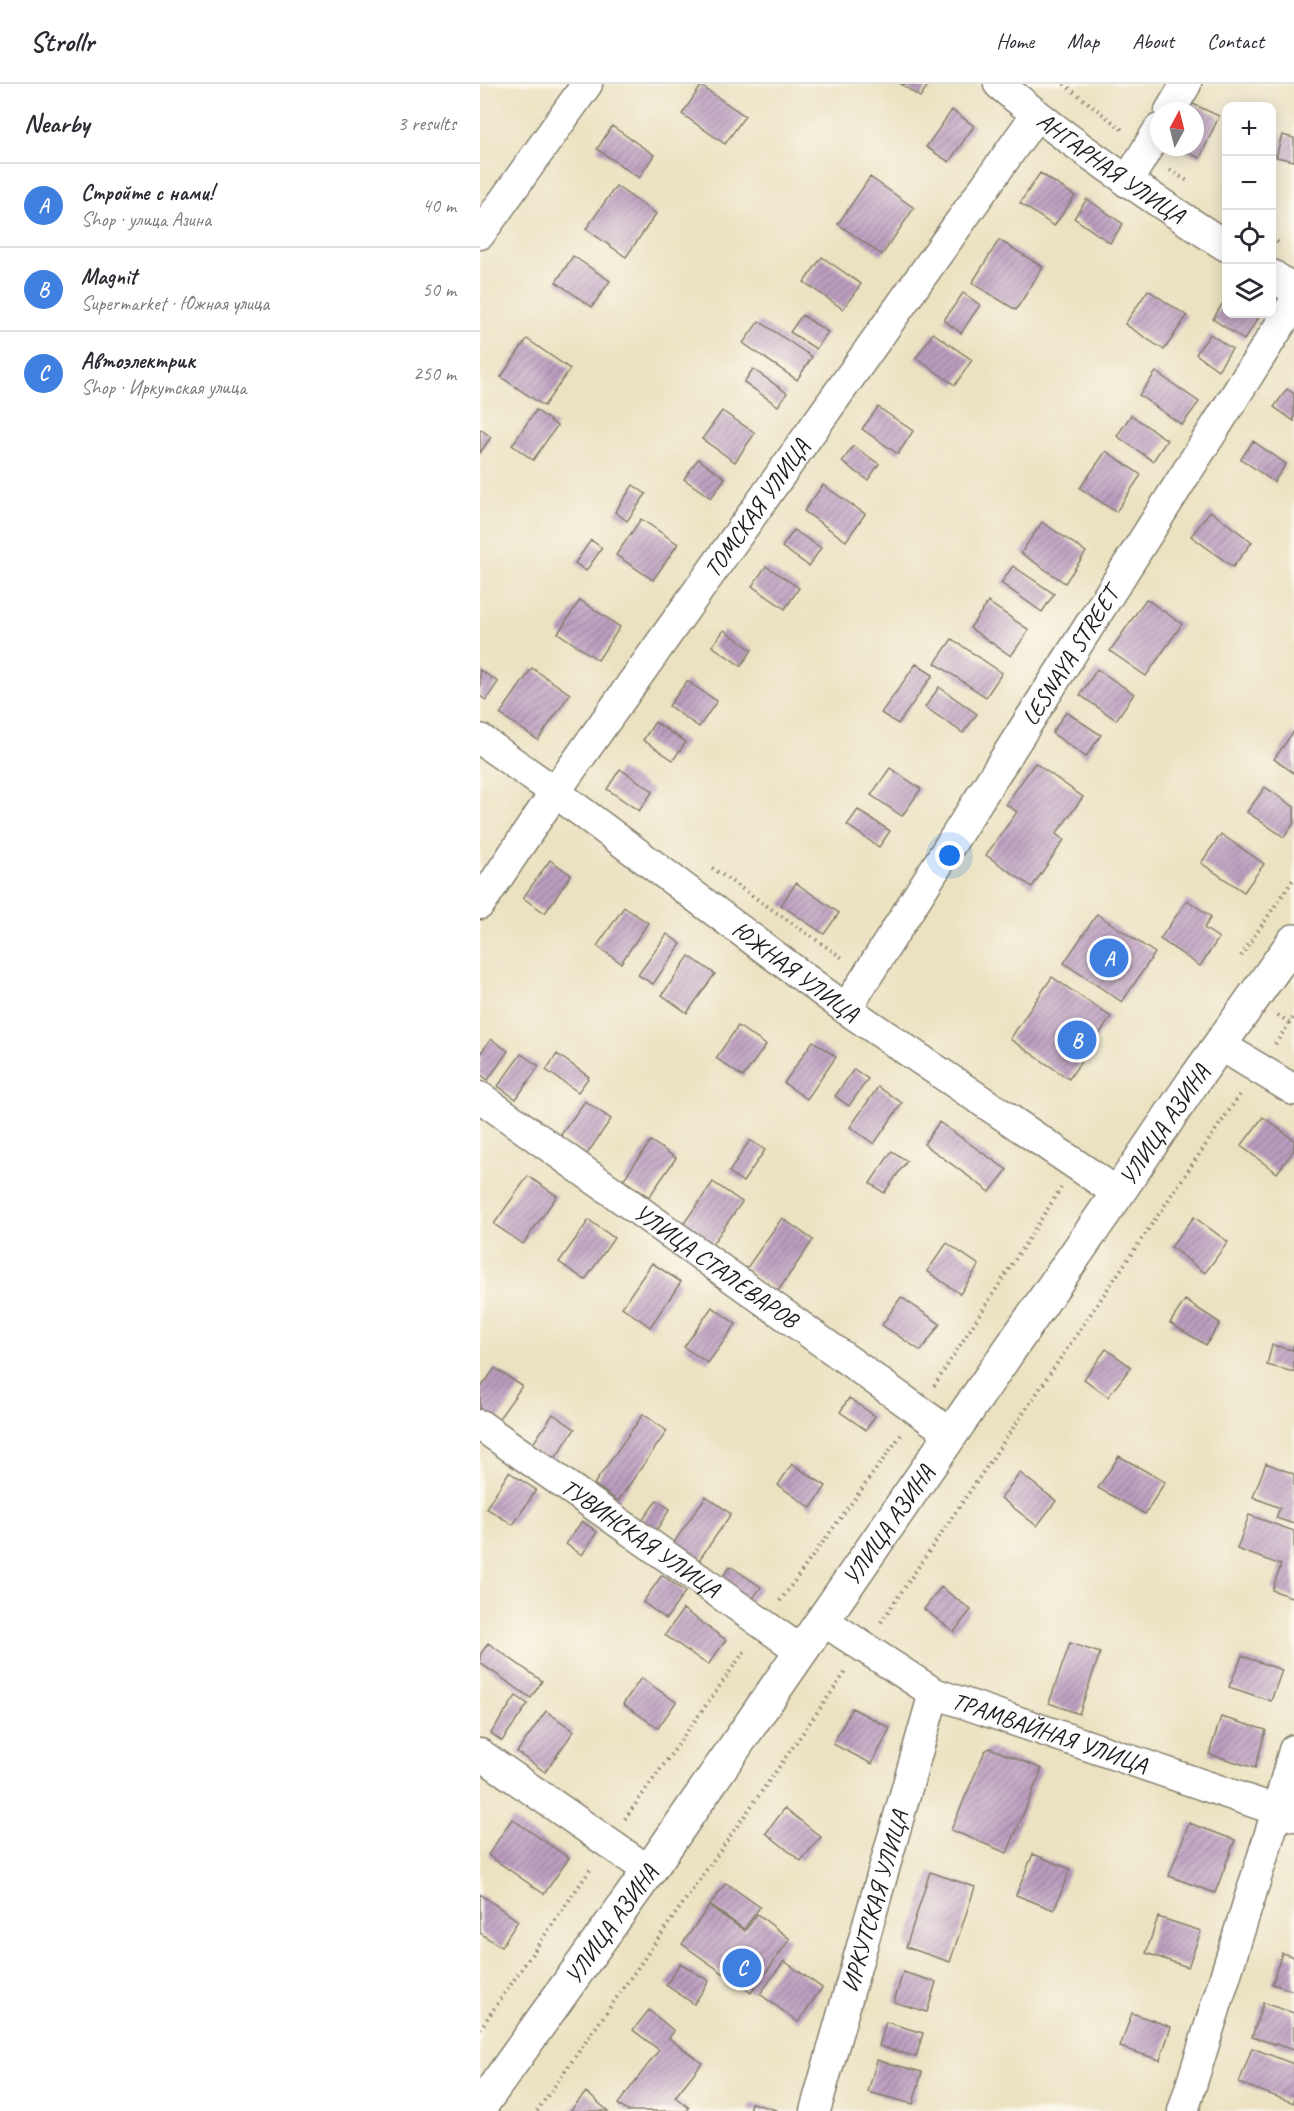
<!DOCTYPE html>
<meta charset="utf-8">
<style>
:root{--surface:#fff;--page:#f2f2f3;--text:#2b2b33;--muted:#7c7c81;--line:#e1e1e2;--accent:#0b8043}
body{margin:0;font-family:Caveat,sans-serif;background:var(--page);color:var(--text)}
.controls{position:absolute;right:18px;top:18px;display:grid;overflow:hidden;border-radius:12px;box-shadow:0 3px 15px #0003}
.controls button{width:54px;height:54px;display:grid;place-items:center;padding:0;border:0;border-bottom:2px solid var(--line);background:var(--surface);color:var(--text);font:30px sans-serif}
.compass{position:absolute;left:670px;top:18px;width:54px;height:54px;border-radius:50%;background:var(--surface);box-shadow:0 3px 15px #0003;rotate:7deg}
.you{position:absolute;left:470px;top:772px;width:21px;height:21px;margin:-15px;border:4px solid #fff;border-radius:50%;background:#1a73e8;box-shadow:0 0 0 9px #1a73e833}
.badge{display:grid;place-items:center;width:39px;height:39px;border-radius:50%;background:var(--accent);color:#fff;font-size:20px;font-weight:700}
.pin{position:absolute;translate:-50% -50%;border:3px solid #fff;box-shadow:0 2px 6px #0006}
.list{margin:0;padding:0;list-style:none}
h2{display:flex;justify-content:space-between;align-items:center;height:78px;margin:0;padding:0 24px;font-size:26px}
h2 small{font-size:20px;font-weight:400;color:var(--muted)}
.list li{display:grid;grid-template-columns:39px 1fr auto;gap:18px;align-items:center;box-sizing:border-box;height:84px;padding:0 24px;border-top:2px solid var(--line)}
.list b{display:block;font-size:22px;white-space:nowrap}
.list p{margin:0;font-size:20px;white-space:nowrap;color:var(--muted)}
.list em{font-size:20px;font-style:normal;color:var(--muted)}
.icon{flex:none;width:33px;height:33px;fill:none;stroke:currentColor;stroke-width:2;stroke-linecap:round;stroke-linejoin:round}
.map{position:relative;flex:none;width:814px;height:2027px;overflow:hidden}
header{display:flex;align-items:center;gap:36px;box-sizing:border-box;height:84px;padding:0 30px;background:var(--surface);border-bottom:2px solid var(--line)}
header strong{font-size:28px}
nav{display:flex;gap:33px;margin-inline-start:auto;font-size:21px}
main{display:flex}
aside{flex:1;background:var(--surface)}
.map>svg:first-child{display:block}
.building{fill:url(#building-hatch)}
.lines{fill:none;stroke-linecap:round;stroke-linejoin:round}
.street-casing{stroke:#847f6e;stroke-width:33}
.primary-casing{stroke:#847f6e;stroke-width:36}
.path{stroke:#847f6e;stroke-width:4;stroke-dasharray:1.5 4.5;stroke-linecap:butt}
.street{stroke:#fff;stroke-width:30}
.primary{stroke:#fff;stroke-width:33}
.labels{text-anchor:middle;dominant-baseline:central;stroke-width:5;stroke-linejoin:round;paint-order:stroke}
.street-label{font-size:24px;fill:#1c1c1c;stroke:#fbf7ec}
</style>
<header>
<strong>Strollr</strong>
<nav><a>Home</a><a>Map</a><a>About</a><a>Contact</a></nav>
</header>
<main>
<aside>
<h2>Nearby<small>3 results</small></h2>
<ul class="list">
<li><span class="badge" style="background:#3f7fe0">A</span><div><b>Стройте с нами!</b><p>Shop · улица Азина</p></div><em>40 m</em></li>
<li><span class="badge" style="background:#3f7fe0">B</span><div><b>Magnit</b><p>Supermarket · Южная улица</p></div><em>50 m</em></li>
<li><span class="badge" style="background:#3f7fe0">C</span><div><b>Автоэлектрик</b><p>Shop · Иркутская улица</p></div><em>250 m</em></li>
</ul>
</aside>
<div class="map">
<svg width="814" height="2027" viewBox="0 0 814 2027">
<defs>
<pattern id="building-hatch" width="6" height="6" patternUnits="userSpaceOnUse" patternTransform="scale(1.5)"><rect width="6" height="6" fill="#bc9dc0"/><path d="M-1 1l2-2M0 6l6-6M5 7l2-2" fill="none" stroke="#987f9b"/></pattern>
</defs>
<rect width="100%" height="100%" fill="#fbf7ec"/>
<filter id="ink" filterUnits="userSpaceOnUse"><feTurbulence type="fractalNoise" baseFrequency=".0167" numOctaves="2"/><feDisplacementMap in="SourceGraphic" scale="12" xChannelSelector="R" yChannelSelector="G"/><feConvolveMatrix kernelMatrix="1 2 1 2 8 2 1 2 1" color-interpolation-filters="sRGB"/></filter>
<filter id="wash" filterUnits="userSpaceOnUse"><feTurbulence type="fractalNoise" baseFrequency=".008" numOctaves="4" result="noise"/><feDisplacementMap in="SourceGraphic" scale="24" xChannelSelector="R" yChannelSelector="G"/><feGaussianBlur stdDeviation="1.35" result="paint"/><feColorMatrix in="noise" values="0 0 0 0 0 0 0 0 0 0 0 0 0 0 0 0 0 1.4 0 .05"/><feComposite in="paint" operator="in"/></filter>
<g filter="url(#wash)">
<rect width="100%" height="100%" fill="#ebe2c1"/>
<g id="blocks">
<path class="building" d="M421,0H449L440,13Z
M221,2L265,32L245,60L202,30Z
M711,19L739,32L720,74L695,63H715V27H707Z
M472,26L494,42L469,78L446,63Z
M132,42L174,71L159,94L117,65Z
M802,51L814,54V77L796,73Z
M560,89L595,112L574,142L540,119Z
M390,93L434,124L402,171L358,140Z
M136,102L176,130L146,173L106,145Z
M607,115L643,140L630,159L594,134Z
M519,156L563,183L536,226L492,199Z
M93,172L130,197L112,223L76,198Z
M342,173L381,200L363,225L324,198Z
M668,206L707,232L684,266L645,240Z
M483,209L500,221L481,249L464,236Z
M746,214V230H774L779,233L764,256L733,235Z
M322,231L348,248L336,265L310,248Z
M279,237L332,273L317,296L263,259Z
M453,249L492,276L475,301L436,274Z
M730,250L752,265L738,286L716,270Z
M47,255L90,285L64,322L21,293Z
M273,285L307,309L298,322L264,298Z
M676,288L719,318L702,341L659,311Z
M807,305L814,310V337L794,323Z
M398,323L433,347L418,370L382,345Z
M56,326L77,342L53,376L32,361Z
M242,327L275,349L255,378L222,355Z
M651,331L687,356L673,377L637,352Z
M0,345L11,353L0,369Z
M773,357L806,380L794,398L761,375Z
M373,362L399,380L388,396L362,378Z
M626,367L661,391L636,428L600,404Z
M218,375L245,394L231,414L204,395Z
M153,401L166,410L147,437L135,428Z
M343,401L385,430L366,457L324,427Z
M730,427L772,458L753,483L711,452Z
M161,435L198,460L173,496L136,471Z
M562,438L606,468L585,499L541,469Z
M314,446L341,464L329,482L302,463Z
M111,456L122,464L106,487L95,479Z
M286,482L319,504L305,525L272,502Z
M533,482L574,510L562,528L521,499Z
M666,515L702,540L666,592L630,567Z
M100,516L140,543L118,576L78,549Z
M508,518L549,546L531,572L490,544Z
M244,546L272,566L261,582L232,562Z
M472,555L522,589L506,613L455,579Z
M436,580L453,591L418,640L401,629Z
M52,584L90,610L58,656L20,630Z
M617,585L654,610L636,636L600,611Z
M0,586L18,598L6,616L0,612Z
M207,597L237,617L219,643L189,622Z
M459,603L497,630L483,649L445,623Z
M586,628L621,651L606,673L572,649Z
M175,638L206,658L193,676L163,656Z
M814,647V689L794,675Z
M555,679L603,713L576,750L584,756L552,803L506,771L537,728L526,720Z
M410,684L441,705L422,732L391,711Z
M140,685L173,707L159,727L127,705Z
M785,703L814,723V739L804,753L767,728Z
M378,726L410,747L399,763L367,741Z
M741,750L784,780L764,808L721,779Z
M70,776L91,791L65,829L43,814Z
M316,799L359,829L344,850L301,821Z
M707,816L731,833L724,844L739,854L720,882L680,855Z
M144,823L168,839L141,879L117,862Z
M617,830L675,869L642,918L584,879Z
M187,850L201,860L173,900L158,891Z
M209,872L235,890L207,929L182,911Z
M572,893L631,933L589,995L530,955Z
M258,942L286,961L263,993L236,974Z
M11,955L28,967L8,996L0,990V970Z
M333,957L356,973L327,1015L304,999Z
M41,970L59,982L36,1015L18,1002Z
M77,970L109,993L98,1008L66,986Z
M374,985L388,995L369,1022L355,1012Z
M398,1003L422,1019L394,1060L370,1043Z
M105,1017L131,1035L107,1070L80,1052Z
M783,1033L814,1056V1066L797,1089L761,1062Z
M459,1038L527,1086L510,1108L444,1060Z
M270,1056L285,1066L263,1098L249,1088Z
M171,1057L196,1074L169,1113L143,1096Z
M412,1067L427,1077L404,1109L390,1099Z
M48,1092L77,1112L43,1160L14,1140Z
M233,1098L262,1118L231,1162L202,1142Z
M714,1133L748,1158L725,1189L691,1163Z
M302,1134L333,1156L298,1207L266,1185Z
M109,1136L134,1154L105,1196L79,1178Z
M467,1159L499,1181L480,1210L447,1187Z
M172,1179L201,1198L170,1243L142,1223Z
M421,1213L460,1240L441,1267L402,1241Z
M705,1216L740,1239L726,1261L690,1239Z
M232,1223L256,1240L228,1279L204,1263Z
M814,1260V1288L787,1281L792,1261L812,1266Z
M626,1265L651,1283L628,1313L604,1295Z
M15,1284L42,1302L13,1343L0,1334V1305Z
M369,1314L395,1332L386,1346L360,1328Z
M73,1330L95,1345L72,1379L50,1364Z
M163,1330L187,1347L138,1417L114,1400Z
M639,1372L685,1398L665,1430L618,1404Z
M786,1379L814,1390V1440L796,1434L800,1424L773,1413Z
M312,1380L346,1402L331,1424L298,1401Z
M29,1388L56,1406L33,1441L6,1424Z
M540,1389L576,1417L557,1442L521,1414Z
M226,1412L251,1430L215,1482L190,1464Z
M177,1416L190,1425L173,1451L159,1441Z
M769,1431L814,1447V1514L792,1506L801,1481L757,1465Z
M102,1437L117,1448L102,1471L86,1460Z
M250,1482L281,1503L269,1520L238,1499Z
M182,1491L205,1508L186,1535L163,1518Z
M461,1503L491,1526L474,1548L444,1525Z
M203,1525L246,1556L228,1581L185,1551Z
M8,1559L62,1597L51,1614L0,1579V1571Z
M590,1559L620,1569L599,1630L569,1619Z
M762,1572L802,1586L791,1617L749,1603Z
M161,1594L196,1618L178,1644L143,1620Z
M36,1612L48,1620L22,1657L11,1649Z
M372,1624L410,1644L392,1680L353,1660Z
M66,1627L94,1647L65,1688L37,1668Z
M741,1633L786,1646L775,1684L729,1670Z
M510,1664L562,1685L527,1769L471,1746L505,1667Z
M305,1724L341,1753L321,1777L286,1749Z
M32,1735L89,1774L64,1810L8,1771Z
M709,1739L755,1756L735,1809L689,1792Z
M553,1770L590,1785L574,1826L536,1811Z
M450,1788L495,1803L470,1878L426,1863Z
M246,1799L280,1823L264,1845L230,1821Z
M0,1810L38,1837L21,1863L0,1849Z
M229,1822L265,1847L277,1830L310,1855L271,1909L202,1860Z
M678,1833L721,1847L708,1883L666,1869Z
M802,1869L814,1873V1907L792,1900Z
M304,1877L342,1904L318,1938L280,1910Z
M200,1879L229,1897L214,1920L186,1901Z
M423,1888L456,1898L447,1928L414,1918Z
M783,1919L814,1929V1966L772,1953Z
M169,1926L194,1947L189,1954L222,1979L195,2013L209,2024L207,2027H147L138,2020L179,1966L153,1946Z
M652,1929L691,1943L680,1976L640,1963Z
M406,1938L443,1949L436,1973L399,1962Z
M772,1964L814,1980V2019L759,1999Z
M397,1976L442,1988L433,2020L388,2008Z
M106,2008L128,2027H90Z
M271,2019L297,2026V2027H269Z"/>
</g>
</g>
<g filter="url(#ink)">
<use href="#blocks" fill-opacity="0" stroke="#847f6e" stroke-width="1.5"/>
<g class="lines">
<g class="street-casing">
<g id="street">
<path id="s1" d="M519,0C592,61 667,111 746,162"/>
<path d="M690,27L706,0"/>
<path d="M647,98L679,45"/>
<path d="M0,150L107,0"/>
<path d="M792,191L814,206"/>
<path id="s2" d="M0,655L75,708L366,925L638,1109"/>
<path id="s3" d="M0,820L75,708L556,31"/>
<path id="s4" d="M366,925L814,219"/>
<path d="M740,961L814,1006"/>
<path id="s5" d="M0,1013L471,1350"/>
<path id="s6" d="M0,1341L320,1566"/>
<path id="s7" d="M342,1536L454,1609L814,1732"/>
<path d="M0,1670L169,1787"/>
<path id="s8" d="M335,2027L454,1609"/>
<path d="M703,2027L797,1727L814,1666"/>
</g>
</g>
<g class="primary-casing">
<g id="primary">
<path id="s9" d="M0,2023L169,1787L638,1109L713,998L814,857"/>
</g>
</g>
<path class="path" d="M584,0L643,46
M690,86L709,98
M792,154L801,161
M232,784L364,875
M761,872L814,794
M798,931L810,939
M795,960L814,933
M454,1302L581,1104
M300,1517L421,1351
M401,1538L761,1009
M145,1735L266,1565
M0,1945L112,1783
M57,2027L367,1586"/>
<use href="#street" class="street"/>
<use href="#primary" class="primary"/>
</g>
</g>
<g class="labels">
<g class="street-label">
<text stroke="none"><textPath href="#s1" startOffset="140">АНГАРНАЯ УЛИЦА</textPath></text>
<text stroke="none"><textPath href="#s3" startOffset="483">ТОМСКАЯ УЛИЦА</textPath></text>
<text stroke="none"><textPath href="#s4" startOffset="418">LESNAYA STREET</textPath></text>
<text stroke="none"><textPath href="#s2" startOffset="392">ЮЖНАЯ УЛИЦА</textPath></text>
<text stroke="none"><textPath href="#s9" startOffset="1197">УЛИЦА АЗИНА</textPath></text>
<text stroke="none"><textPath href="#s5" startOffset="290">УЛИЦА СТАЛЕВАРОВ</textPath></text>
<text stroke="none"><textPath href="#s9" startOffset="711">УЛИЦА АЗИНА</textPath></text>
<text stroke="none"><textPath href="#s6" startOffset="196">ТУВИНСКАЯ УЛИЦА</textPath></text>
<text stroke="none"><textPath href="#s7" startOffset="256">ТРАМВАЙНАЯ УЛИЦА</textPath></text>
<text stroke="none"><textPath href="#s8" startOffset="218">ИРКУТСКАЯ УЛИЦА</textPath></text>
<text stroke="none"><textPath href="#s9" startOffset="225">УЛИЦА АЗИНА</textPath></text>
</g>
</g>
</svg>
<div class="controls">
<button>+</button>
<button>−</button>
<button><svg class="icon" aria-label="locate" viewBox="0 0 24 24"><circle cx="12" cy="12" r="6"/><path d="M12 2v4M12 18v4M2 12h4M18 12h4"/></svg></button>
<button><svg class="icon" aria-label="layers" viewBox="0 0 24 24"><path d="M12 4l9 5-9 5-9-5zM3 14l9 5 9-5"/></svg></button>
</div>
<svg class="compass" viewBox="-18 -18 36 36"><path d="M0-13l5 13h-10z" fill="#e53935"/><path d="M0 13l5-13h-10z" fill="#7c7c81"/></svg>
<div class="you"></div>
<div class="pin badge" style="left:629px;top:874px;background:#3f7fe0">A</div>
<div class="pin badge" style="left:597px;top:956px;background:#3f7fe0">B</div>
<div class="pin badge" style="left:262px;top:1884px;background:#3f7fe0">C</div>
</div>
</main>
